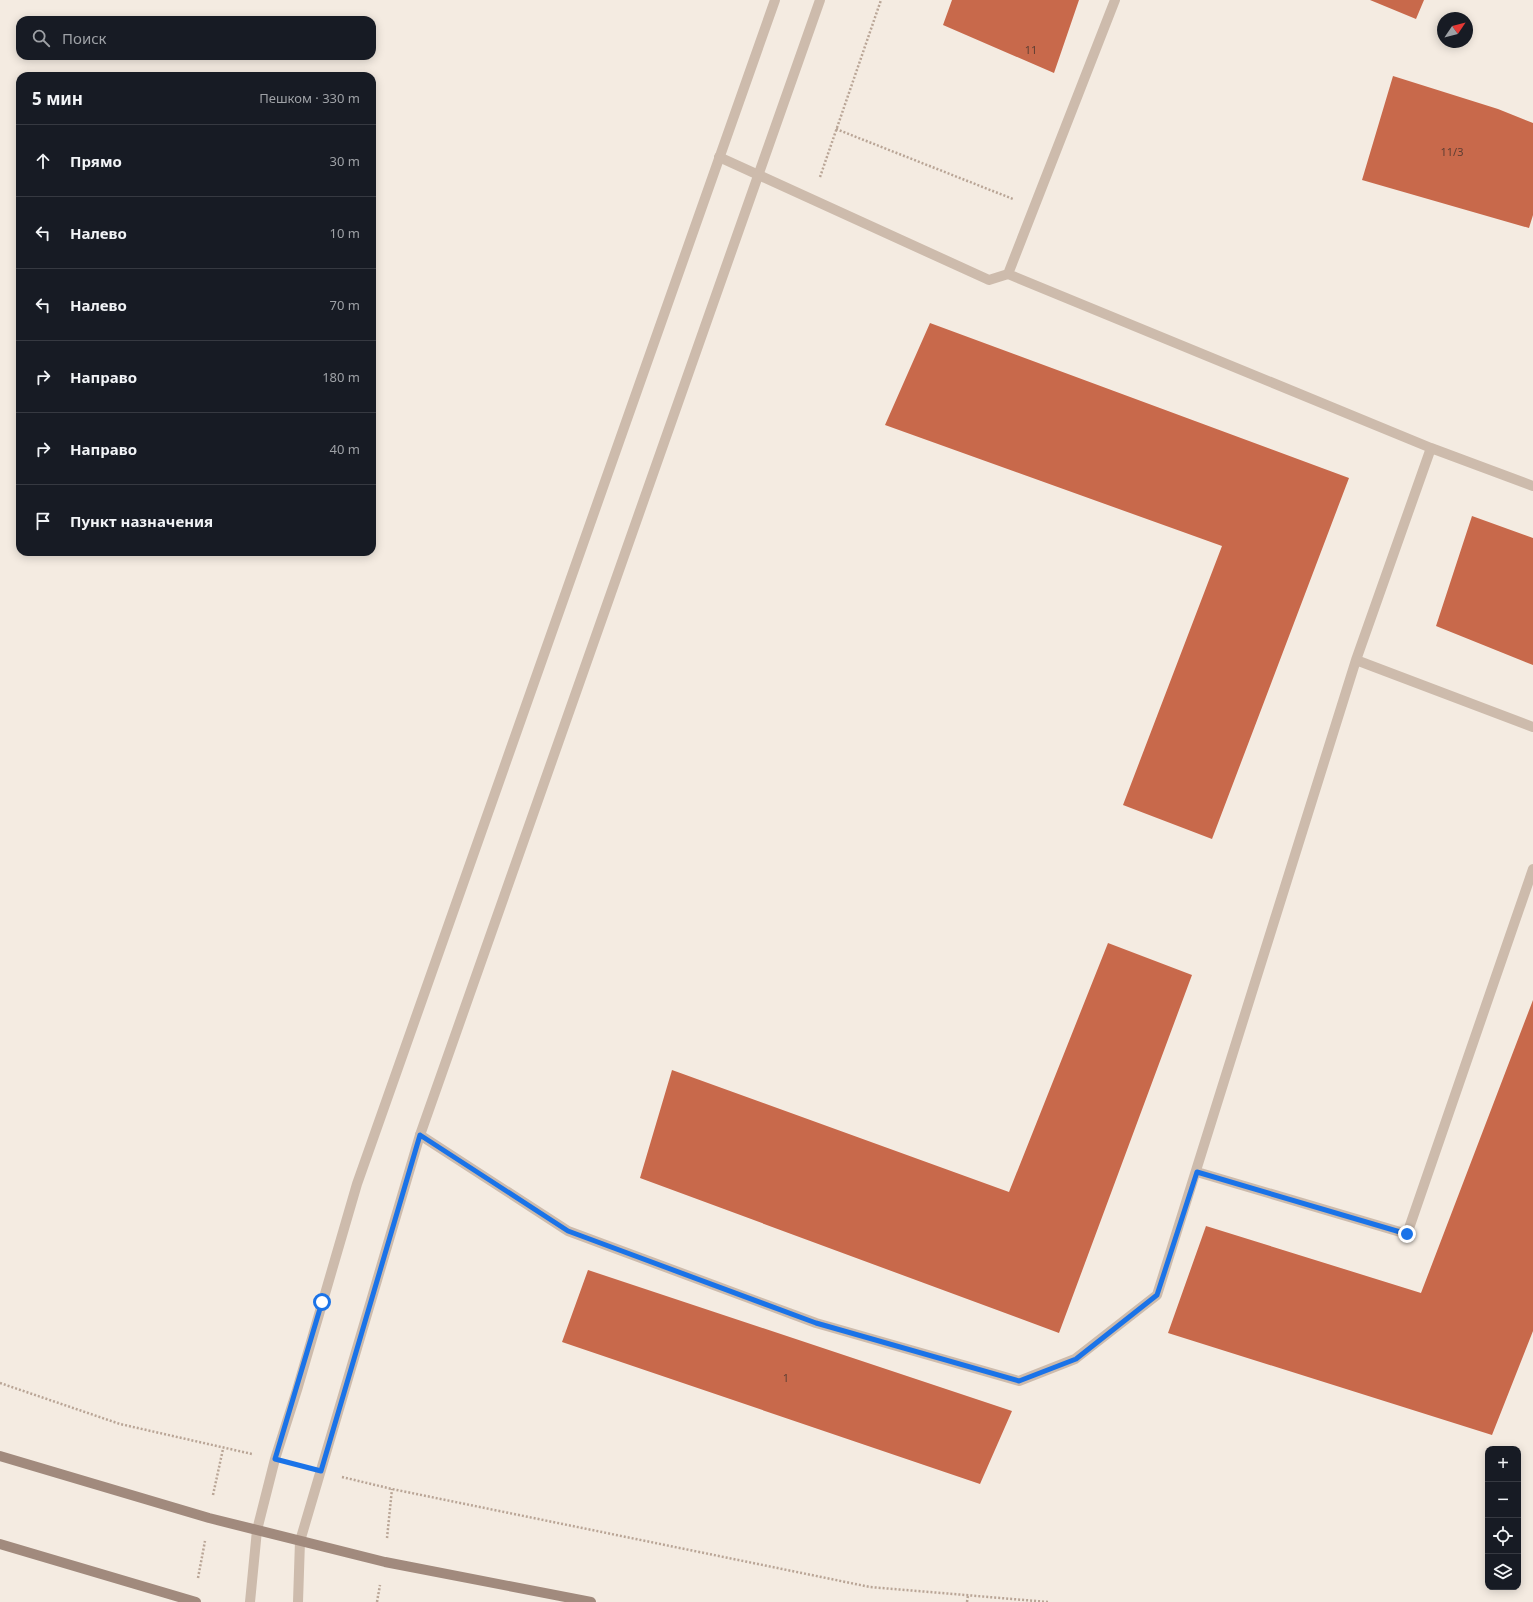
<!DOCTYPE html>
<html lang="ru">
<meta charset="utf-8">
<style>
:root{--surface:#171b24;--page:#242831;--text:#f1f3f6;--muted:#9ea1a6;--line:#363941}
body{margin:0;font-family:"Noto Sans",sans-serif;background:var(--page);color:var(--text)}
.controls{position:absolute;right:12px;bottom:12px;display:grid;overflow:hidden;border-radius:8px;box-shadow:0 2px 10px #0003}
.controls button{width:36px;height:36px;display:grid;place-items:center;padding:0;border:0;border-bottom:1px solid var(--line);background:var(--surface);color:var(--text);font:20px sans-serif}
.compass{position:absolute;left:1437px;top:12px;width:36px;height:36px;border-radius:50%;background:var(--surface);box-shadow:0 2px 10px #0003;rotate:55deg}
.stop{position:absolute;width:12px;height:12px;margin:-9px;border:3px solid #1a73e8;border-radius:50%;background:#fff}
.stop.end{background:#1a73e8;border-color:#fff;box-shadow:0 1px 4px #0008}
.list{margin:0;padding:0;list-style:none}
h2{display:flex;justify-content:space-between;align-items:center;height:52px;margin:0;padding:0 16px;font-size:17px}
h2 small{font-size:13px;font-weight:400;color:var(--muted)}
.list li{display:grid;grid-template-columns:26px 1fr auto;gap:12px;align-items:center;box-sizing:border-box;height:72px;padding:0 16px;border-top:1px solid var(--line)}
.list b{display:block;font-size:15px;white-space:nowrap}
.list em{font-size:13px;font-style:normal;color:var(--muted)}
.icon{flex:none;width:22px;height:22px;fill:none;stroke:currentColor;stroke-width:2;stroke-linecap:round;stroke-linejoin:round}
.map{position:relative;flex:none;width:1533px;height:1602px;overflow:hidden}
.search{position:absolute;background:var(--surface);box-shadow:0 2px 10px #0003;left:16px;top:16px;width:360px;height:44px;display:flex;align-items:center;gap:10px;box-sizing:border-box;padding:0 14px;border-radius:12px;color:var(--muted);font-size:15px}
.panel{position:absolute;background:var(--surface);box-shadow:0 2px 10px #0003;left:16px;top:72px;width:360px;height:484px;border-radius:12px}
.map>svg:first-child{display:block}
.building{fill:#c8694b}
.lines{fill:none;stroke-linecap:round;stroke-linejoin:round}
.path{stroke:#b9a596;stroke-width:2.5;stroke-dasharray:2 2;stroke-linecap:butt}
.service{stroke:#cdbbac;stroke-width:10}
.tertiary{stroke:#cdbbac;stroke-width:10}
.secondary{stroke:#a18a7d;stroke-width:10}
.route{stroke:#1a73e8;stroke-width:5}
.labels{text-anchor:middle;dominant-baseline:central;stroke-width:3;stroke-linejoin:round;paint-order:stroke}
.number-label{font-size:11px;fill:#5e3e33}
</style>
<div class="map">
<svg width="1533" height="1602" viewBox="0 0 1533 1602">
<rect width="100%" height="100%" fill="#f4ebe1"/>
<path class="building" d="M952,0H1079L1054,73L943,25Z
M1370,0H1424L1416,19Z
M1393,76L1498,109L1533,123V215L1529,228L1362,180Z
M930,323L1349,478L1212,839L1123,805L1222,546L885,425Z
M1472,516L1533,538V665L1436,626Z
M1108,943L1192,975L1059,1333L640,1178L672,1070L1009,1192Z
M1533,1000V1331L1492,1435L1168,1333L1206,1226L1421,1293Z
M588,1270L1012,1411L980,1484L562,1342Z"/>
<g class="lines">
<path class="path" d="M836,129L1013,199
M820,177L881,0
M0,1383L120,1424L252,1454
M342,1477L392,1489L870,1587L1048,1602
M213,1495L223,1449
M387,1538L392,1489
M198,1578L205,1541
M377,1602L380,1585
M967,1602L968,1595"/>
<path class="service" d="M719,157L989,280L1008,274L1115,0
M1008,274L1431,448L1533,486
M1356,660L1533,727
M420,1135L568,1231L816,1323L1019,1381L1075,1359L1157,1295L1356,660L1431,448
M1197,1172L1407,1234L1533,869"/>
<path class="tertiary" d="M250,1602L257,1530L275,1459L297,1390L357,1184L775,0
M298,1602L300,1541L420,1135L820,0"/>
<path class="secondary" d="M0,1456L209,1518L385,1562L591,1602
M0,1544L196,1602"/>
</g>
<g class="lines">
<path class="route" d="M322,1302L275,1459L321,1471L420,1135L568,1231L816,1323L1019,1381L1076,1359L1157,1295L1197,1172L1407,1234"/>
</g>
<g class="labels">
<g class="number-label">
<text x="1031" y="49">11</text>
<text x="1452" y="151">11/3</text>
<text x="786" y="1377">1</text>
</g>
</g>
</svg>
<div class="controls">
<button>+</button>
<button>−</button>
<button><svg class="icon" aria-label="locate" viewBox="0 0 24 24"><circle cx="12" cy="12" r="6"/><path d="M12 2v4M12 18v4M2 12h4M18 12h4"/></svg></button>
<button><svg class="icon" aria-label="layers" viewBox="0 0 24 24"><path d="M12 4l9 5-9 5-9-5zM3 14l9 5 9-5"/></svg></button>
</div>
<svg class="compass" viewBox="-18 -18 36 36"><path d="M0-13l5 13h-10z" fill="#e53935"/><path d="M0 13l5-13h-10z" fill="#9ea1a6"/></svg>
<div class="stop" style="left:322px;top:1302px"></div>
<div class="stop end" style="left:1407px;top:1234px"></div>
<div class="search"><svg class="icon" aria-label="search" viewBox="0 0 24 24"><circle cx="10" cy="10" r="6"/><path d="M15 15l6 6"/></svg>Поиск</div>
<section class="panel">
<h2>5 мин<small>Пешком · 330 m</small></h2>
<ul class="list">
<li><svg class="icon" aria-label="ahead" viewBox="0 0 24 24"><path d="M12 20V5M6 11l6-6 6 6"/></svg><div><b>Прямо</b></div><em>30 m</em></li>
<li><svg class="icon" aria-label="left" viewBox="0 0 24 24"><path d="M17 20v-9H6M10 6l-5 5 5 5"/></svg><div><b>Налево</b></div><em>10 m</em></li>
<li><svg class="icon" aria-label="left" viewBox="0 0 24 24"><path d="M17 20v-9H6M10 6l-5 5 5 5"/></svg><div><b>Налево</b></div><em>70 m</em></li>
<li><svg class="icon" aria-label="right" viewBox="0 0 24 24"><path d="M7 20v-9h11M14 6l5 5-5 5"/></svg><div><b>Направо</b></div><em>180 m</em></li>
<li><svg class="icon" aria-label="right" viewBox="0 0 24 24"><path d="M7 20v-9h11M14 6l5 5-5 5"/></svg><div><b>Направо</b></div><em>40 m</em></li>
<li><svg class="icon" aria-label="arrive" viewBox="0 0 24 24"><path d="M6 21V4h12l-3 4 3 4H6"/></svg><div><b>Пункт назначения</b></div></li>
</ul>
</section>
</div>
